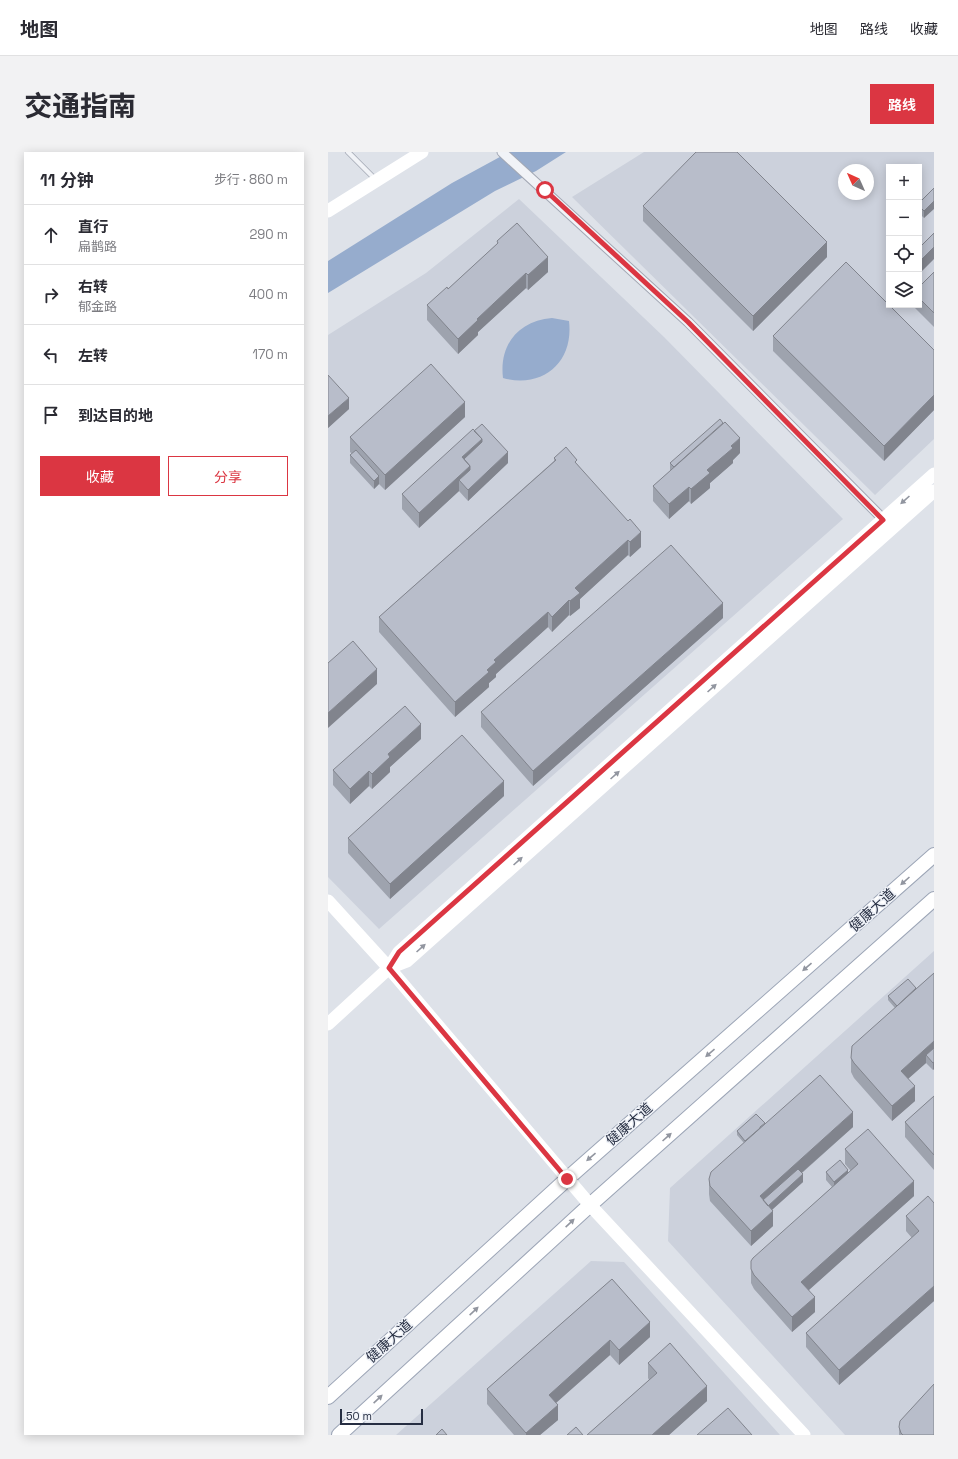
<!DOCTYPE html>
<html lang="zh">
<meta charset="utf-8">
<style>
:root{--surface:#fff;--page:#f2f2f3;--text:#2b2b33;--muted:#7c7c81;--line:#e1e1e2;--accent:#db3642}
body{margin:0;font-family:"Space Grotesk","Noto Sans SC",sans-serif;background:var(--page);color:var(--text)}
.controls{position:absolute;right:12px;top:12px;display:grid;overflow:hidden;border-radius:0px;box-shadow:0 2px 10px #0003}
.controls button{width:36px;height:36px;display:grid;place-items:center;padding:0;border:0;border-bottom:1px solid var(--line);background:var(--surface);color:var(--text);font:20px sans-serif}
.compass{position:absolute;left:510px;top:12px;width:36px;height:36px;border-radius:50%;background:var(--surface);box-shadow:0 2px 10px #0003;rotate:315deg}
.scale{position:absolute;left:12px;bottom:10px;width:83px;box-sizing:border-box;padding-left:4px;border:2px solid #262e42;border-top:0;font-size:11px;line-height:14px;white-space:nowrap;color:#262e42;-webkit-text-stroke:3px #eef1f7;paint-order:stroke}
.stop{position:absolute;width:12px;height:12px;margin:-9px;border:3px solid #db3642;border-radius:50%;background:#fff}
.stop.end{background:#db3642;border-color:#fff;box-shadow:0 1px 4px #0008}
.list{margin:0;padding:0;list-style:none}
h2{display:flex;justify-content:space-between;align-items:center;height:52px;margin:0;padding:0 16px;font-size:17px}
h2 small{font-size:13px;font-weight:400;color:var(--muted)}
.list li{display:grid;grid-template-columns:26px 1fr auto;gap:12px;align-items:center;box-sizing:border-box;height:60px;padding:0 16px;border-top:1px solid var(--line)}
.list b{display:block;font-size:15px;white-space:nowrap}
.list p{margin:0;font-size:13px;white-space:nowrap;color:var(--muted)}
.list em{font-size:13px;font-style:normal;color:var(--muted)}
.actions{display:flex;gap:8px;padding:12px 16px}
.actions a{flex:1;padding:9px 0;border:1px solid var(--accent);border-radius:0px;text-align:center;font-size:14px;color:var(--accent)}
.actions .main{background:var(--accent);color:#fff}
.icon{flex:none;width:22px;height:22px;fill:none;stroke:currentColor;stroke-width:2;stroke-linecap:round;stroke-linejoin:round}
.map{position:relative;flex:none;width:606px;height:1283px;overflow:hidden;border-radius:0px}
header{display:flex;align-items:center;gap:24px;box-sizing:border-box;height:56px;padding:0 20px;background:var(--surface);border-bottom:1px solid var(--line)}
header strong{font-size:19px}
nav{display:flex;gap:22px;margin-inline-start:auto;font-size:14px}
.intro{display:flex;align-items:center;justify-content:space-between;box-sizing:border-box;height:96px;padding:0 24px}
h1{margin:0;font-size:28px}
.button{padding:10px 18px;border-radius:0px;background:var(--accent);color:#fff;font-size:14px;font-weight:700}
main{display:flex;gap:24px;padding:0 24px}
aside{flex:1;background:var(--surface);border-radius:0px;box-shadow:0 2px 10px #0003}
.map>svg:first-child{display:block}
.built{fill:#ccd1dc;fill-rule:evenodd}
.water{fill:#96accd}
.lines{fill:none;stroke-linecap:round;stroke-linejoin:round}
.lane-casing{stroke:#a3a8b4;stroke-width:6}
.street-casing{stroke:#a3a8b4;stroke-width:11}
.primary-casing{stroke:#9ca5b6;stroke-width:16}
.lane{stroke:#f1f3f7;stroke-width:4.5}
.street{stroke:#f1f3f7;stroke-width:9}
.secondary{stroke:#fff;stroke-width:13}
.primary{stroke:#fff;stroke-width:14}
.wall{fill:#9ea3ae}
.shaded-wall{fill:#81848d}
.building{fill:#b8bdca;stroke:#81848d}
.oneway{fill:#9296a0}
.route{stroke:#db3642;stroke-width:5}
.labels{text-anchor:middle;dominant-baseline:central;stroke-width:3;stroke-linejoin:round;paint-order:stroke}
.street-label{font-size:14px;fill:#262e42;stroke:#eef1f7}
</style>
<header>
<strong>地图</strong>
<nav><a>地图</a><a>路线</a><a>收藏</a></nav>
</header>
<div class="intro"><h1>交通指南</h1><a class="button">路线</a></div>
<main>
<aside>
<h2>11 分钟<small>步行 · 860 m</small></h2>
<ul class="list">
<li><svg class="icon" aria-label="ahead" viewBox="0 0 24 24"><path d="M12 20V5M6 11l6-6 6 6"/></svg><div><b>直行</b><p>扁鹊路</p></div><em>290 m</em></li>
<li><svg class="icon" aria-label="right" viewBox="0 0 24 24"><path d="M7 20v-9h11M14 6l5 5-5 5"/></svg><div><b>右转</b><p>郁金路</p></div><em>400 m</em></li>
<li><svg class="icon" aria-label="left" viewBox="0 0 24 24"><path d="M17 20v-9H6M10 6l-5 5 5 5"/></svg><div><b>左转</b></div><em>170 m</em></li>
<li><svg class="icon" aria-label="arrive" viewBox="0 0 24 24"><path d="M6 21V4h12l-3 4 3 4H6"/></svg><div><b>到达目的地</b></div></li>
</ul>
<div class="actions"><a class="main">收藏</a><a>分享</a></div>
</aside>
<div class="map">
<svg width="606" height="1283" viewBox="0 0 606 1283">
<rect width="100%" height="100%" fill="#dee2e9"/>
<path class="built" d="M316,0H606V287L547,343L244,45ZM561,15H591V153H561ZM516,18H540V42H516Z
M191,47L336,185L515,367L51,777L0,725V183L98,121Z
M606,799V1283H517L340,1089L342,1036Z
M263,1109L296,1110L452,1283H68Z"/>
<path class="water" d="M181,0H238L208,19L167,39L0,141V109L124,31Z
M224,166L241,169C246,210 215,237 175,226C171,193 190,169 224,166Z"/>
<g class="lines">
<g class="lane-casing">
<path id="lane" d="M20,0L48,28"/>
</g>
<g class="street-casing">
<path id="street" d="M174,0L360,170L559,371"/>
</g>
<g class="primary-casing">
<path id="primary" d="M0,1245L239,1027L606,703
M11,1283L262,1053L606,747"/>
</g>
<use href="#lane" class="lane"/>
<use href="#street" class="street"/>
<path class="secondary" d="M0,59L94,0
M0,749L61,816L262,1053L476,1283
M61,816L79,809L606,339
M0,872L61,816L71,800L606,322"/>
<use href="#primary" class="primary"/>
</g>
<path class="wall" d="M606,36L596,66L591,61V51Z
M315,54L499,105L425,179L315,69Z
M169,89L220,120L200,138L198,136L150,180V183L130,202L99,168V153L120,137L169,92Z
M606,120V175L586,155V153H591V135Z
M445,184L606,258L556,309L445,199Z
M0,223L21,257L0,276Z
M137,265L57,338L51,332L46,337L22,311V303L24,302L22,300V285Z
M412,301L405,308V311L382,331V336L363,352L361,349L341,367L325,349V334L342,319V311Z
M226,306L249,312L313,395L302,405L300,403L252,447V456L242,464L241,463L224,480L220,475L168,522V525L161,531V535L127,565L51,480V465L226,309Z
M180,311L140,349L131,339L91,376L74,357V342Z
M395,466L205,634L153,575V560Z
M93,587L62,615V620L44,637L41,634L22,652L5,633V618Z
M176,644L62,747L20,701V686Z
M606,821V917L605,918L598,911L580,927L587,949L564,969L526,926L523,920V906L567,856L560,848V844L588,837Z
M606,944V1018L577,985V970Z
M437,972L525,975L474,1021L475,1030L444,1058L445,1074L423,1094L382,1049L381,1042V1027L416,991L409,983V979Z
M517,997L586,1044L481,1138L487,1160L464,1180L426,1137L423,1131V1109L504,1035L498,1028V1020L520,1021L523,1019L517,1012Z
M606,1051V1149L511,1233L478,1195V1181L584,1086L578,1079V1064Z
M284,1127L322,1185L291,1213L282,1203L228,1251L230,1268L212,1283H186L159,1252V1237Z
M320,1211L379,1249L341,1283H259L321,1228L320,1226Z
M571,1275L606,1283H571Z"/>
<path class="shaded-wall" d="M606,49V57L596,66V59Z
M499,90V105L425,179V164Z
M606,95V107L591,122V110Z
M220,105V120L200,138V123Z
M198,121V136L150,180V183L130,202V187L149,167Z
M606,243V258L556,309V294Z
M21,246V257L0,276V264Z
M137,250V265L57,338V323Z
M412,286V301L405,308V311L382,331V336L363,352V337L379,318L403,294Z
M154,287V302L139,315L134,305Z
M180,300V311L140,349V338Z
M142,314V329L131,328V339L91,376V361Z
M51,324V332L46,337V329Z
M361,335V349L341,367V352Z
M313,380V395L302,405V390Z
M300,388V403L252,447V456L242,464V449L247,436Z
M241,448V463L224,480V465Z
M395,451V466L205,634V619Z
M220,460V475L168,522V525L161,531V535L127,565V550L159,518L166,508Z
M49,517V532L0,576V561Z
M93,572V587L62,615V620L44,637V622L60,602Z
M41,619V634L22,652V637Z
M176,629V644L62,747V732Z
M606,889V904L598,903V911L573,933V919Z
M606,910V917L605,918V911Z
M587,934V949L564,969V954Z
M525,960V975L435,1055L432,1044Z
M520,1018V1025L506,1037V1030Z
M475,1022V1030L437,1064V1057Z
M586,1029V1044L473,1145V1130Z
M445,1059V1074L423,1094V1079Z
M606,1134V1149L511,1233V1218Z
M487,1145V1160L464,1180V1165Z
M322,1170V1185L291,1213V1198Z
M282,1188V1203L221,1257V1243Z
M379,1234V1249L341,1283H324Z
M230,1253V1268L212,1283H198V1281Z"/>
<path class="building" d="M368,0H409L499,90L425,164L315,54Z
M606,36V49L596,59L591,54V51Z
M189,71L220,105L200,123L198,121L149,167L150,168L130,187L99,153L119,135L120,137L170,91L169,89Z
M606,81V95L591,110V96Z
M518,110L606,198V243L556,294L445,184Z
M606,120V161L591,146V135Z
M103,212L137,250L57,323L22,285Z
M0,223L21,246L0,264Z
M392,267L395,271L346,315L342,311Z
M397,270L412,286L403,294L405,296L379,318L382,321L363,337L361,335L341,352L325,334Z
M154,272L180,300L140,338L131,328L142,318V314L136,307L154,290V287L146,279Z
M145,277L154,287L134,305L142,314L91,361L74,342Z
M238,295L249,308L247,310L300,369L302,367L313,380L302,390L300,388L247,436L252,441L242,449L241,448L224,465L220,460L166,508L168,510L159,518L161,520L127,550L51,465L228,308L226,306Z
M28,298L51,324L46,329L22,303Z
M343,393L395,451L205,619L153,560Z
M25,489L49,517L0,561V511Z
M77,554L93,572L60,602L62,605L44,622L41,619L22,637L5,618Z
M134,583L176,629L62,732L20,686Z
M606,821V889L573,919L587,934L564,954L526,911L523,906L524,894Z
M580,827L588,836L569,854L560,844Z
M606,896V910L605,911L598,903Z
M492,923L525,960L432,1044L445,1059L423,1079L382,1034L381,1027L383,1020Z
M606,944V1003L577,970Z
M428,962L437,971L432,975V976L417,989L409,979Z
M540,977L586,1029L473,1130L487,1145L464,1165L426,1123L423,1117V1109L425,1106L530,1012L517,997Z
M512,1008L520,1018L506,1030L498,1020Z
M470,1017L475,1022L440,1054L435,1048Z
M600,1044L606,1051V1134L511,1218L478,1181L591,1079L578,1064Z
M284,1127L322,1170L291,1198L282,1188L221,1243L230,1253L198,1281L159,1237Z
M342,1191L379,1234L324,1283H259L329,1221L320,1211Z
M606,1232V1283H575L573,1281L571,1275L572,1269Z
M400,1256L424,1283H369Z
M248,1275L255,1283H239Z
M114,1277L119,1283H108Z"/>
<defs><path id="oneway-solid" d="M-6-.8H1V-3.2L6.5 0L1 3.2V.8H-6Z"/></defs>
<g class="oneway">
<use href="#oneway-solid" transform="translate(577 348) rotate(138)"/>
<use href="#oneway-solid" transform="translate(384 536) rotate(-42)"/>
<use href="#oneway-solid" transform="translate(287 623) rotate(-42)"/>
<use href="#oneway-solid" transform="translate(190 709) rotate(-42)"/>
<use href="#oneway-solid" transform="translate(577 729) rotate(138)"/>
<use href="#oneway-solid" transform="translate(93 796) rotate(-42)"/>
<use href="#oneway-solid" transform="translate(479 815) rotate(139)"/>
<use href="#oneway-solid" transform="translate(382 901) rotate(139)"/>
<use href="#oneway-solid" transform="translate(339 985) rotate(-42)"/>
<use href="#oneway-solid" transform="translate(263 1005) rotate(139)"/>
<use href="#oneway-solid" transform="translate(242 1071) rotate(-43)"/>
<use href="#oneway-solid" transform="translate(146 1159) rotate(-43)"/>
<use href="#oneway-solid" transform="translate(50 1247) rotate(-43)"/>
</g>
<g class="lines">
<path class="route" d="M217,38L360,170L555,368L71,800L61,816L239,1027"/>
</g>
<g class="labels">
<g class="street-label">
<text transform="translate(544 758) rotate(-42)">健康大道</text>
<text transform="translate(301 972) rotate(-41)">健康大道</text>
<text transform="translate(61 1189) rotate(-42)">健康大道</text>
</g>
</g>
</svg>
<div class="controls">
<button>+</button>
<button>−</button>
<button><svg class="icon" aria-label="locate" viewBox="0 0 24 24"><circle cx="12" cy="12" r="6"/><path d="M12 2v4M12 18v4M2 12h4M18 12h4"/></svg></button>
<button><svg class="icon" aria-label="layers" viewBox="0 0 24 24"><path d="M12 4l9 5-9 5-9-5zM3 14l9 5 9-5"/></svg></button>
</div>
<svg class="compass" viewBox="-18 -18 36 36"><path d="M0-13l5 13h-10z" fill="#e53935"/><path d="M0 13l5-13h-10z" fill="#7c7c81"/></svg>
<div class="scale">50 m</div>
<div class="stop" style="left:217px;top:38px"></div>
<div class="stop end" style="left:239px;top:1027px"></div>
</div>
</main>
